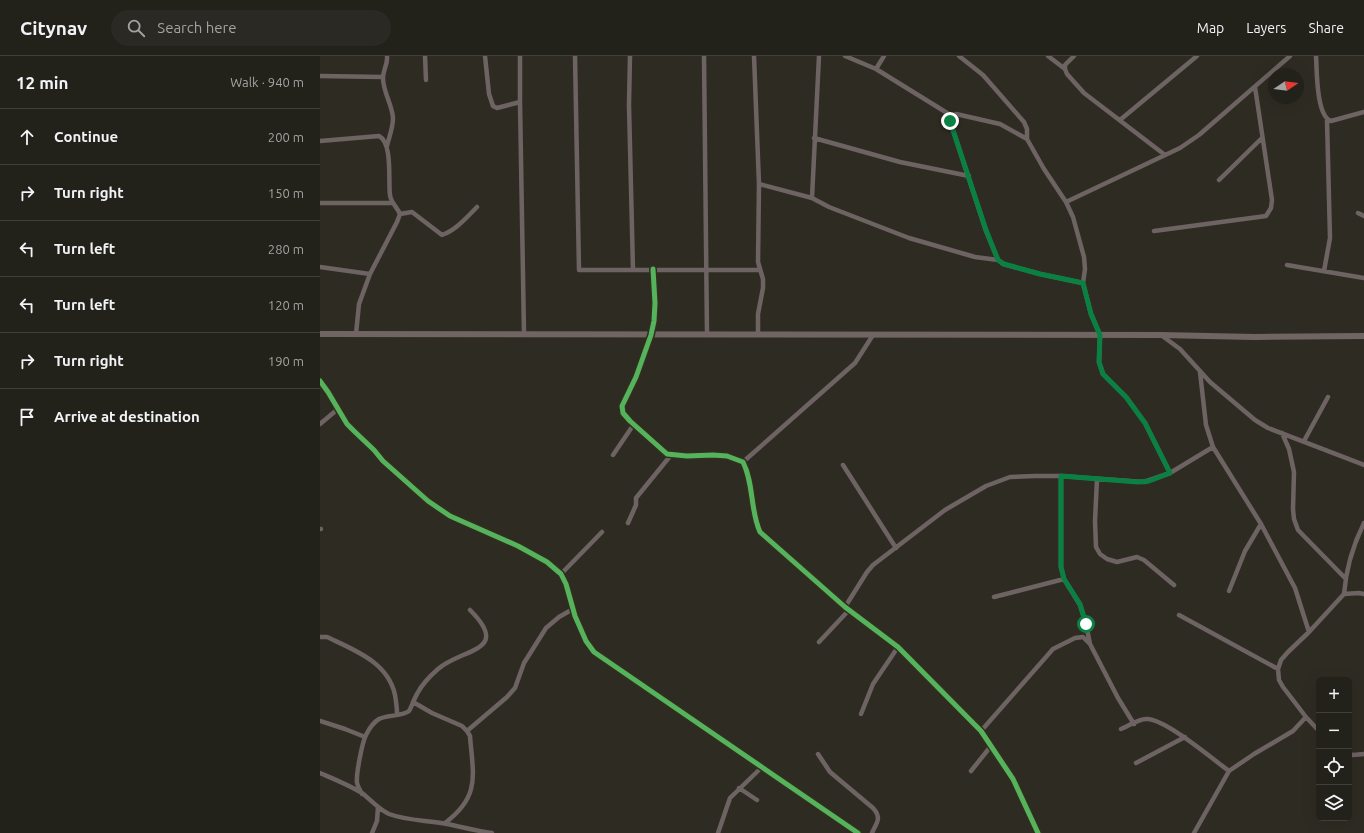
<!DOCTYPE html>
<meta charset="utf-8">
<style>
:root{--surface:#22211a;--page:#2a2923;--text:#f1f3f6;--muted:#a2a3a2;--line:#3f3e39}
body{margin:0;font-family:Ubuntu,sans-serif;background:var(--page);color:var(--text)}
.controls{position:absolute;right:12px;bottom:12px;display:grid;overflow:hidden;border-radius:6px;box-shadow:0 4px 16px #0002}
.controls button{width:36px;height:36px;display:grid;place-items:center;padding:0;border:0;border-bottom:1px solid var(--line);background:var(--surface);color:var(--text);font:20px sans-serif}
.compass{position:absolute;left:948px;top:12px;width:36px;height:36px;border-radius:50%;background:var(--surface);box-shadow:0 4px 16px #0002;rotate:77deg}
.stop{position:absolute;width:12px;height:12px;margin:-9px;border:3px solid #0b8043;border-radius:50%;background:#fff}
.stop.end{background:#0b8043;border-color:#fff;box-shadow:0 1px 4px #0008}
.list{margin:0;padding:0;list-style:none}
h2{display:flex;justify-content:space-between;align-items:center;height:52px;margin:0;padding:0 16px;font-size:17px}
h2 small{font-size:13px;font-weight:400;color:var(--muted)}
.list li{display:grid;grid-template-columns:26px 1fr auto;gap:12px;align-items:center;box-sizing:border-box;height:56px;padding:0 16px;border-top:1px solid var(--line)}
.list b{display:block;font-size:15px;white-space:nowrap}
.list em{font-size:13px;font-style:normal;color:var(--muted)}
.icon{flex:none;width:22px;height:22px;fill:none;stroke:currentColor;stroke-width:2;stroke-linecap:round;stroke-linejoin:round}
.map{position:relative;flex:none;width:1044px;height:777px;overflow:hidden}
header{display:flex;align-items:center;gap:24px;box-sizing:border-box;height:56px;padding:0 20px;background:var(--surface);border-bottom:1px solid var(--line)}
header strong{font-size:19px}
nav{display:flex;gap:22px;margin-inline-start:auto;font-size:14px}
.search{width:280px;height:36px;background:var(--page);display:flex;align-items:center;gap:10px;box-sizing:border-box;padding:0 14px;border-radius:22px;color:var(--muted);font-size:15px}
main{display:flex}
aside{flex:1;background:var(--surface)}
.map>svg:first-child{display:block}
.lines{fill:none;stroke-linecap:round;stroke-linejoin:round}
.street{stroke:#6e6363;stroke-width:4.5}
.secondary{stroke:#706563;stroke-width:6}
.cycleway-casing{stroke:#332f1d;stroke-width:8}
.cycleway{stroke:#56b35d;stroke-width:5}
.route{stroke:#0b8043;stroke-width:5}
</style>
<header>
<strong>Citynav</strong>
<div class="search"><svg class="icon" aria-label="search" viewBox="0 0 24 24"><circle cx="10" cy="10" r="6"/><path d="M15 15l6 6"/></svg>Search here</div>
<nav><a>Map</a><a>Layers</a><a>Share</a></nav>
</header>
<main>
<aside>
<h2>12 min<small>Walk · 940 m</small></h2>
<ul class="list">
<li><svg class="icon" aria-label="ahead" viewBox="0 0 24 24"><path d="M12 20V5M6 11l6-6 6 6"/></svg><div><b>Continue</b></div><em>200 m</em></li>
<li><svg class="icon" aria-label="right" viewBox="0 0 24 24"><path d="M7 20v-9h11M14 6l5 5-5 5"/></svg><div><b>Turn right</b></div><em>150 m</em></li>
<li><svg class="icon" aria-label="left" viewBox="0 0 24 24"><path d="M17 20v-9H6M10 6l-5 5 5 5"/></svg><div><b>Turn left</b></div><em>280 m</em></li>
<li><svg class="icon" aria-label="left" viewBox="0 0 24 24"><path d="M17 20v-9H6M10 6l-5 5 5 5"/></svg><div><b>Turn left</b></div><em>120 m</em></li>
<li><svg class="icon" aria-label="right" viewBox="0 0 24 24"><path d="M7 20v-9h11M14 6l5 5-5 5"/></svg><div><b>Turn right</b></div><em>190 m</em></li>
<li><svg class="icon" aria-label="arrive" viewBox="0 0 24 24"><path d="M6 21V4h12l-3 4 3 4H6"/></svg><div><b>Arrive at destination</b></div></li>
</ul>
</aside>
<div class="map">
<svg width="1044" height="777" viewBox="0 0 1044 777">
<rect width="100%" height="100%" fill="#2e2c22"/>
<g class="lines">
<path class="street" d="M67,0C68,8 63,14 63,22C63,36 72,48 73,62C73,72 69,81 67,90
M105,0L106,24
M165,0L169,38L173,50L177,52L200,46L204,278
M200,0V46
M255,0L259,214H440
M310,0L309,49L313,214
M384,0L387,279
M434,0L439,128L438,206L443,223V232L438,258V278
M525,0L556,13L632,60
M639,0L663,19L704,66L707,73V83L724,113L746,146
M728,0L745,13
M754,0L745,9V13L747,18L764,37L845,99
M996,0C997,14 996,60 1011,65L1044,56
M556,13L564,0
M0,20L63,21
M800,64L877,0
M494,82L580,106L649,120
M707,83L680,68L636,58L632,60L630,65L666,175L678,204L683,208L720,218L763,227
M0,85L59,80C73,87 68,125 70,139C71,147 77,151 80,158L77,166L50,218L39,248L36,278
M899,124L942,82
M439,128L492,142L509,151L589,182L655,201L678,204
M492,142L499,0
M0,147H72
M1038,157L1044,160
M80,158L92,156L122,179C136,174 147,161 157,151
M834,175L946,160L951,152L952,144L935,31
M967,209L1044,222
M0,211L50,218
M333,213L335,247L334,265L331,279L316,321L302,350L303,357L310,365L347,398L367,400L393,399L407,400L423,406C434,428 430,454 440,476L525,551L578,591L661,675L693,723L718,777
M1004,215L1010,182L1007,64
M841,279L860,293L890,326L935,364L948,372L1044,409
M880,316L886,369L893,391L941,468L975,532L989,576
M0,325L8,336L27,368L34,375L54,394L63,405L108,445L130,460L198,490L227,506L241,518L246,528L255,560L266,585L274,596L538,777
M0,368L18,353
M962,377L969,393L974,416L973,453L974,463L978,474L1025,522
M984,385L1008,341
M293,399L314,368
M423,406L535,307L553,279
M523,409L576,492
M850,417L825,367L806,341L783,318L779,306L780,279L771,258L763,227L765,213L764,201L753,161L746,146L860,92L879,79L970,0
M741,420V511L744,523L760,549L766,568L770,588
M777,423L775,465L776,491L780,498L787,503L797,506L817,501L824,504L854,529
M308,467L316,449V442L351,399
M0,473H1
M241,518L282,476
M909,535L925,495L941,468
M1024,538C1026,513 1033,489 1044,467
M674,541L744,523
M525,551L547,516L553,509L625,454L666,430L690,421L715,420H741L824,426L850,417L893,391
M859,559L958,613
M0,581H7C34,594 68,606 75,639C76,645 77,652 77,658
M499,586L529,554
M93,646L112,657L142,670L147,675L150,680C153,719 161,740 125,767
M541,658L553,628L578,591
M0,665L25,673L45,681
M801,673C809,670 818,663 826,663C843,661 894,704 909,715
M147,675L187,641L195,632L204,607L226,572L239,561L253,553
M661,675L733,593L755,582L763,581L770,588L798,642L814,668
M999,675L986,661L963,631L959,624L958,613L961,604L968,596L989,576L1024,538L1039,537L1044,538
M498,698L510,716L553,752C562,762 557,766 552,777
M1029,698L1033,699L1044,698
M816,707L865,681
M651,715L671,690
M0,717C14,723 29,729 42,737C51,744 58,753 69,758C88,765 107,764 127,768C142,771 157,775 172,777
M419,732L437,744
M42,738C40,734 38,731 37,727C36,718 42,687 46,679C49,673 54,666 59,663C66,659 84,660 89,655C92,650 94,643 97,638C102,628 110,620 118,613C142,592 192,596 150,554
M52,777L57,765L58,751
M398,777L410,742L442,711
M874,777L909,715L934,698L973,675L986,661"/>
<path class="secondary" d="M0,278L841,279L934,281L1044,280"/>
<g class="cycleway-casing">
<path id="cycleway" d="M333,213L335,247L334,265L331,279L316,321L302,350L303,357L310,365L347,398L367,400L393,399L407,400L423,406C434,428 430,454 440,476L525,551L578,591L661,675L693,723L718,777
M0,325L8,336L27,368L34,375L54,394L63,405L108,445L130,460L198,490L227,506L241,518L246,528L255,560L266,585L274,596L538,777"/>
</g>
<use href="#cycleway" class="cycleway"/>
</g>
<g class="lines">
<path class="route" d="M630,65L666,174L678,204L684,208L720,218L763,227L771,258L780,279L779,306L783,318L806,341L825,367L850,417L829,425L818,426L741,420V511L744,523L760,548L766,568"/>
</g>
</svg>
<div class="controls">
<button>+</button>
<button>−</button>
<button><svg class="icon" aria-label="locate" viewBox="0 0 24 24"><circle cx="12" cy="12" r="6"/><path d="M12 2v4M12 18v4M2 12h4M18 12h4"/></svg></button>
<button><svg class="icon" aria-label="layers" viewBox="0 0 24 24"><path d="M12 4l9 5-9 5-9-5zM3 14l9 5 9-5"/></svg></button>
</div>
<svg class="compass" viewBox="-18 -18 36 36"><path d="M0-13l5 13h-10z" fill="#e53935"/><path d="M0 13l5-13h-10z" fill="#a2a3a2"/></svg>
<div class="stop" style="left:766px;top:568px"></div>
<div class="stop end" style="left:630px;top:65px"></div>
</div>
</main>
